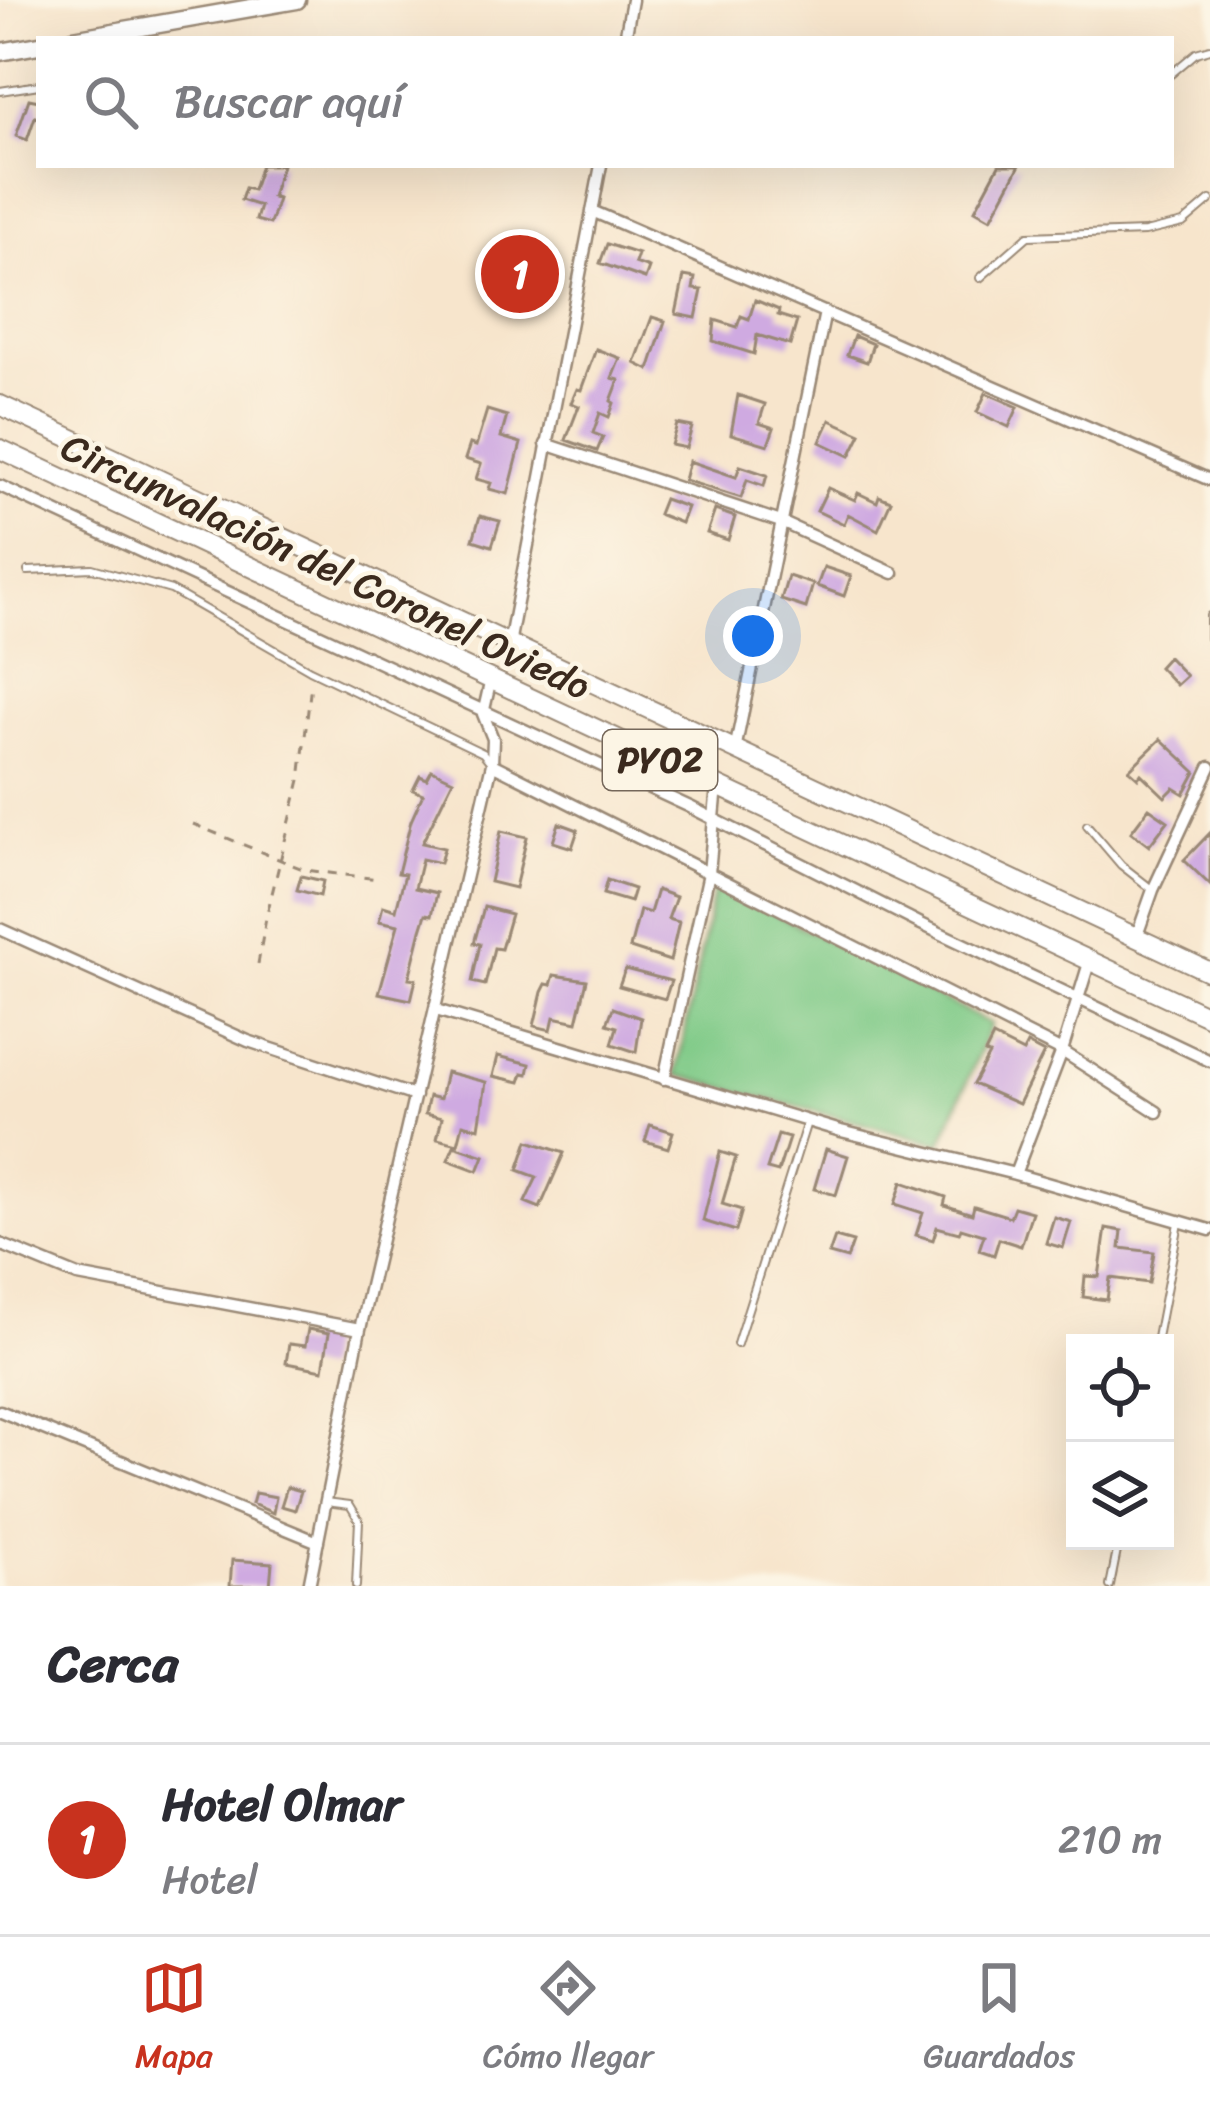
<!DOCTYPE html>
<html lang="es">
<meta charset="utf-8">
<style>
:root{--surface:#fff;--page:#f7f7f7;--text:#2b2b33;--muted:#7c7c81;--line:#e1e1e2;--accent:#c8321e}
body{margin:0;font-family:Sriracha,sans-serif;background:var(--page);color:var(--text)}
.controls{position:absolute;right:36px;bottom:36px;display:grid;overflow:hidden;border-radius:0px;box-shadow:0 12px 48px #0002}
.controls button{width:108px;height:108px;display:grid;place-items:center;padding:0;border:0;border-bottom:3px solid var(--line);background:var(--surface);color:var(--text);font:60px sans-serif}
.you{position:absolute;left:753px;top:636px;width:42px;height:42px;margin:-30px;border:9px solid #fff;border-radius:50%;background:#1a73e8;box-shadow:0 0 0 18px #1a73e833}
.badge{display:grid;place-items:center;width:78px;height:78px;border-radius:50%;background:var(--accent);color:#fff;font-size:39px;font-weight:700}
.pin{position:absolute;translate:-50% -50%;border:6px solid #fff;box-shadow:0 3px 12px #0006}
.list{margin:0;padding:0;list-style:none}
h2{display:flex;justify-content:space-between;align-items:center;height:156px;margin:0;padding:0 48px;font-size:51px}
h2 small{font-size:39px;font-weight:400;color:var(--muted)}
.list li{display:grid;grid-template-columns:78px 1fr auto;gap:36px;align-items:center;box-sizing:border-box;height:192px;padding:0 48px;border-top:3px solid var(--line)}
.list b{display:block;font-size:45px;white-space:nowrap}
.list p{margin:0;font-size:39px;white-space:nowrap;color:var(--muted)}
.list em{font-size:39px;font-style:normal;color:var(--muted)}
.icon{flex:none;width:66px;height:66px;fill:none;stroke:currentColor;stroke-width:2;stroke-linecap:round;stroke-linejoin:round}
.map{position:relative;flex:none;width:1210px;height:1586px;overflow:hidden}
.search{position:absolute;background:var(--surface);box-shadow:0 12px 48px #0002;left:36px;right:36px;top:36px;height:132px;display:flex;align-items:center;gap:30px;box-sizing:border-box;padding:0 42px;border-radius:0px;color:var(--muted);font-size:45px}
.sheet{height:348px;background:var(--surface)}
nav{display:flex;justify-content:space-around;align-items:center;box-sizing:border-box;height:168px;border-top:3px solid var(--line);background:var(--surface);font-size:33px;color:var(--muted)}
nav a{display:grid;justify-items:center;gap:6px}
nav .on{color:var(--accent)}
.map>svg:first-child{display:block}
.green{fill:#81cb89;stroke:#5e7a54;stroke-width:3}
.building{fill:#cfaae1}
.lines{fill:none;stroke-linecap:round;stroke-linejoin:round}
.service-casing{stroke:#998875;stroke-width:10}
.minor-casing{stroke:#998875;stroke-width:15}
.primary-casing{stroke:#998875;stroke-width:21}
.trunk-casing{stroke:#998875;stroke-width:22}
.path{stroke:#998875;stroke-width:3;stroke-dasharray:9 9;stroke-linecap:butt}
.service{stroke:#fff;stroke-width:6}
.minor{stroke:#fff;stroke-width:10}
.primary{stroke:#fff;stroke-width:16}
.trunk{stroke:#fff;stroke-width:18}
.labels{text-anchor:middle;dominant-baseline:central;stroke-width:9;stroke-linejoin:round;paint-order:stroke}
.shield{fill:#fcf5e5;stroke:#75675a;stroke-width:3}
.shield-label{font-size:36px;font-weight:bold;fill:#3b2a1e}
.street-label{font-size:39px;fill:#3b2a1e;stroke:#fcf5e5}
</style>
<div class="map">
<svg width="1210" height="1586" viewBox="0 0 1210 1586">
<rect width="100%" height="100%" fill="#fcf5e5"/>
<filter id="ink" filterUnits="userSpaceOnUse"><feTurbulence type="fractalNoise" baseFrequency=".00833" numOctaves="2"/><feDisplacementMap in="SourceGraphic" scale="24" xChannelSelector="R" yChannelSelector="G"/><feConvolveMatrix kernelMatrix="1 2 1 2 8 2 1 2 1" color-interpolation-filters="sRGB"/></filter>
<filter id="wash" filterUnits="userSpaceOnUse"><feTurbulence type="fractalNoise" baseFrequency=".004" numOctaves="4" result="noise"/><feDisplacementMap in="SourceGraphic" scale="48" xChannelSelector="R" yChannelSelector="G"/><feGaussianBlur stdDeviation="2.7" result="paint"/><feColorMatrix in="noise" values="0 0 0 0 0 0 0 0 0 0 0 0 0 0 0 0 0 1.4 0 .05"/><feComposite in="paint" operator="in"/></filter>
<g filter="url(#wash)">
<rect width="100%" height="100%" fill="#f7e5cc"/>
<path class="green" d="M715,883L991,1024L941,1144L676,1075Z"/>
<g id="blocks">
<path class="building" d="M29,99L39,101V118L35,117L27,140L16,136Z
M261,165H282L272,197L278,199L270,224L256,220L260,206L241,200L245,188L253,190Z
M999,165H1020L991,219L975,210Z
M530,238L552,248L539,274L532,271L523,291L509,285Z
M607,244L638,254L635,263L649,268L645,279L600,263Z
M684,276L695,278L693,289L702,290L696,318L676,314Z
M755,300L779,310L778,315L797,321L790,345L757,335L754,354L713,341L715,320L737,327L741,316L749,319Z
M652,317L665,321L649,370L635,363Z
M854,336L873,344L867,362L847,355Z
M596,349L620,358L612,378L619,380L611,401L614,403L609,417L600,413L593,433L603,437L597,451L566,440L579,406L571,403L577,389L581,390Z
M986,393L1018,407L1009,427L977,412Z
M738,395L765,404L759,423L774,428L768,445L731,434Z
M487,410L507,416L501,437L521,443L508,494L489,489L491,483L476,479L481,464L465,459L470,444L476,446Z
M830,420L861,434L850,456L820,442Z
M677,424L692,427L686,448L671,445Z
M689,461L736,477L740,466L767,475L764,486L747,480L741,498L684,480Z
M828,488L855,500L858,493L877,502L879,496L891,501L878,530L848,514L844,524L817,511Z
M664,499L687,507L681,523L658,514Z
M715,510L735,517L728,540L707,533Z
M480,516L500,521L492,546L473,540Z
M824,567L851,576L844,596L817,586Z
M788,576L813,584L806,608L781,600Z
M1168,657L1186,676L1176,685L1159,667Z
M1161,739L1196,772L1184,794L1174,788L1165,797L1141,774L1138,778L1129,770Z
M432,770L453,780L422,843L444,848L440,863L422,859L415,888L437,893L432,915L426,914L421,930L409,978L416,979L411,1000L379,993L398,925L379,921L383,906L396,910L405,874L398,873L411,821L423,794L413,790L420,776L427,779Z
M1149,808L1168,821L1149,846L1131,832Z
M559,823L578,830L572,848L553,842Z
M501,831L527,837L515,888L490,882Z
M1210,833V885L1184,860Z
M301,876L323,881L320,896L297,890Z
M607,880L634,889L630,902L603,894Z
M657,890L676,897L668,919L679,922L670,961L630,948L640,910L650,913Z
M484,907L511,914L501,949L494,948L485,985L472,982L480,944L474,943Z
M625,969L671,981L665,999L619,986Z
M554,975L587,980L577,1022L554,1017L551,1030L534,1026L542,992L546,984L551,985Z
M613,1008L641,1018L636,1052L612,1044L617,1027L607,1024Z
M993,1037L1023,1052L1027,1044L1044,1053L1019,1104L973,1084L989,1055L985,1053Z
M498,1056L530,1064L528,1074L523,1073L520,1082L493,1076Z
M446,1072L486,1082L479,1128L463,1124L458,1144L437,1139L442,1118L425,1114L429,1096L440,1099Z
M650,1125L673,1132L668,1148L645,1141Z
M778,1135L789,1138L778,1172L767,1169Z
M528,1141L564,1153L540,1208L525,1202L537,1177L518,1170Z
M454,1146L484,1156L478,1171L448,1160Z
M826,1149L848,1156L836,1195L814,1189Z
M720,1152L736,1157L722,1204L742,1210L736,1231L703,1221Z
M902,1182L946,1197L944,1205L972,1214L974,1206L1010,1217L1014,1207L1032,1212L1021,1246L999,1239L994,1255L979,1250L984,1235L961,1228L959,1233L937,1227L933,1240L916,1235L923,1213L895,1204Z
M1054,1217L1071,1222L1063,1248L1046,1243Z
M1106,1228L1122,1231L1120,1248L1154,1252L1149,1283L1110,1278L1107,1300L1083,1297L1085,1276L1099,1277Z
M835,1237L853,1242L847,1259L829,1254Z
M308,1329L329,1333L323,1370L286,1363L289,1344L305,1346Z
M287,1487L301,1491L295,1510L281,1506Z
M255,1493L276,1497L273,1513L252,1504Z
M232,1560L272,1563L270,1586H230Z"/>
</g>
</g>
<g filter="url(#ink)">
<use href="#blocks" fill-opacity="0" stroke="#998875" stroke-width="3"/>
<g class="lines">
<g class="service-casing">
<path id="service" d="M1171,74L1196,53L1210,49
M0,91L39,85
M980,278L1028,236L1145,232L1183,223L1210,200
M28,571L92,568L171,590L310,670L483,753L492,764
M1210,616V638
M1087,825L1121,865L1153,890
M1156,1343L1179,1223
M737,1344L807,1122
M326,1502L350,1505L359,1520L356,1586
M1110,1586L1119,1541"/>
</g>
<g class="minor-casing">
<path id="minor" d="M625,39L632,0
M592,211L1210,480
M546,444L781,522L893,573
M0,486L690,807L921,924L1210,1061
M509,644L601,165
M735,750L825,312
M492,764L1062,1051L1157,1112
M0,929L248,1041L415,1096
M1136,938L1153,890L1210,767
M436,1010L841,1131L1015,1174L1210,1230
M664,1079L709,873L717,786
M1015,1174L1062,1051L1089,963
M0,1244L78,1276L360,1329
M0,1411L318,1542
M309,1586L360,1329L492,764L493,739L483,714L491,679"/>
</g>
<g class="primary-casing">
<path id="primary" d="M73,39L297,0
M0,52L39,45"/>
</g>
<g class="trunk-casing">
<path id="trunk" d="M0,405L1210,972
M0,449L1210,1017"/>
</g>
<path class="path" d="M193,824L305,870L378,879
M258,964L266,918L300,780L311,684"/>
<use href="#service" class="service"/>
<use href="#minor" class="minor"/>
<use href="#primary" class="primary"/>
<use href="#trunk" class="trunk"/>
</g>
</g>
<g class="labels">
<rect class="shield" x="603" y="730" width="114" height="60" rx="9"/>
<g class="shield-label">
<text x="660" y="760">PY02</text>
</g>
<g class="street-label">
<text transform="translate(326 566) rotate(25)">Circunvalación del Coronel Oviedo</text>
</g>
</g>
</svg>
<div class="controls">
<button><svg class="icon" aria-label="locate" viewBox="0 0 24 24"><circle cx="12" cy="12" r="6"/><path d="M12 2v4M12 18v4M2 12h4M18 12h4"/></svg></button>
<button><svg class="icon" aria-label="layers" viewBox="0 0 24 24"><path d="M12 4l9 5-9 5-9-5zM3 14l9 5 9-5"/></svg></button>
</div>
<div class="you"></div>
<div class="pin badge" style="left:520px;top:274px">1</div>
<div class="search"><svg class="icon" aria-label="search" viewBox="0 0 24 24"><circle cx="10" cy="10" r="6"/><path d="M15 15l6 6"/></svg>Buscar aquí</div>
</div>
<section class="sheet">
<h2>Cerca<small></small></h2>
<ul class="list">
<li><span class="badge">1</span><div><b>Hotel Olmar</b><p>Hotel</p></div><em>210 m</em></li>
</ul>
</section>
<nav>
<a class="on"><svg class="icon" aria-label="map" viewBox="0 0 24 24"><path d="M3 6l6-2 6 2 6-2v14l-6 2-6-2-6 2zM9 4v14M15 6v14"/></svg>Mapa</a>
<a><svg class="icon" aria-label="directions" viewBox="0 0 24 24"><path d="M12 3l9 9-9 9-9-9zM9 14v-3h6M13 9l2 2-2 2"/></svg>Cómo llegar</a>
<a><svg class="icon" aria-label="saved" viewBox="0 0 24 24"><path d="M7 4h10v16l-5-4-5 4z"/></svg>Guardados</a>
</nav>
